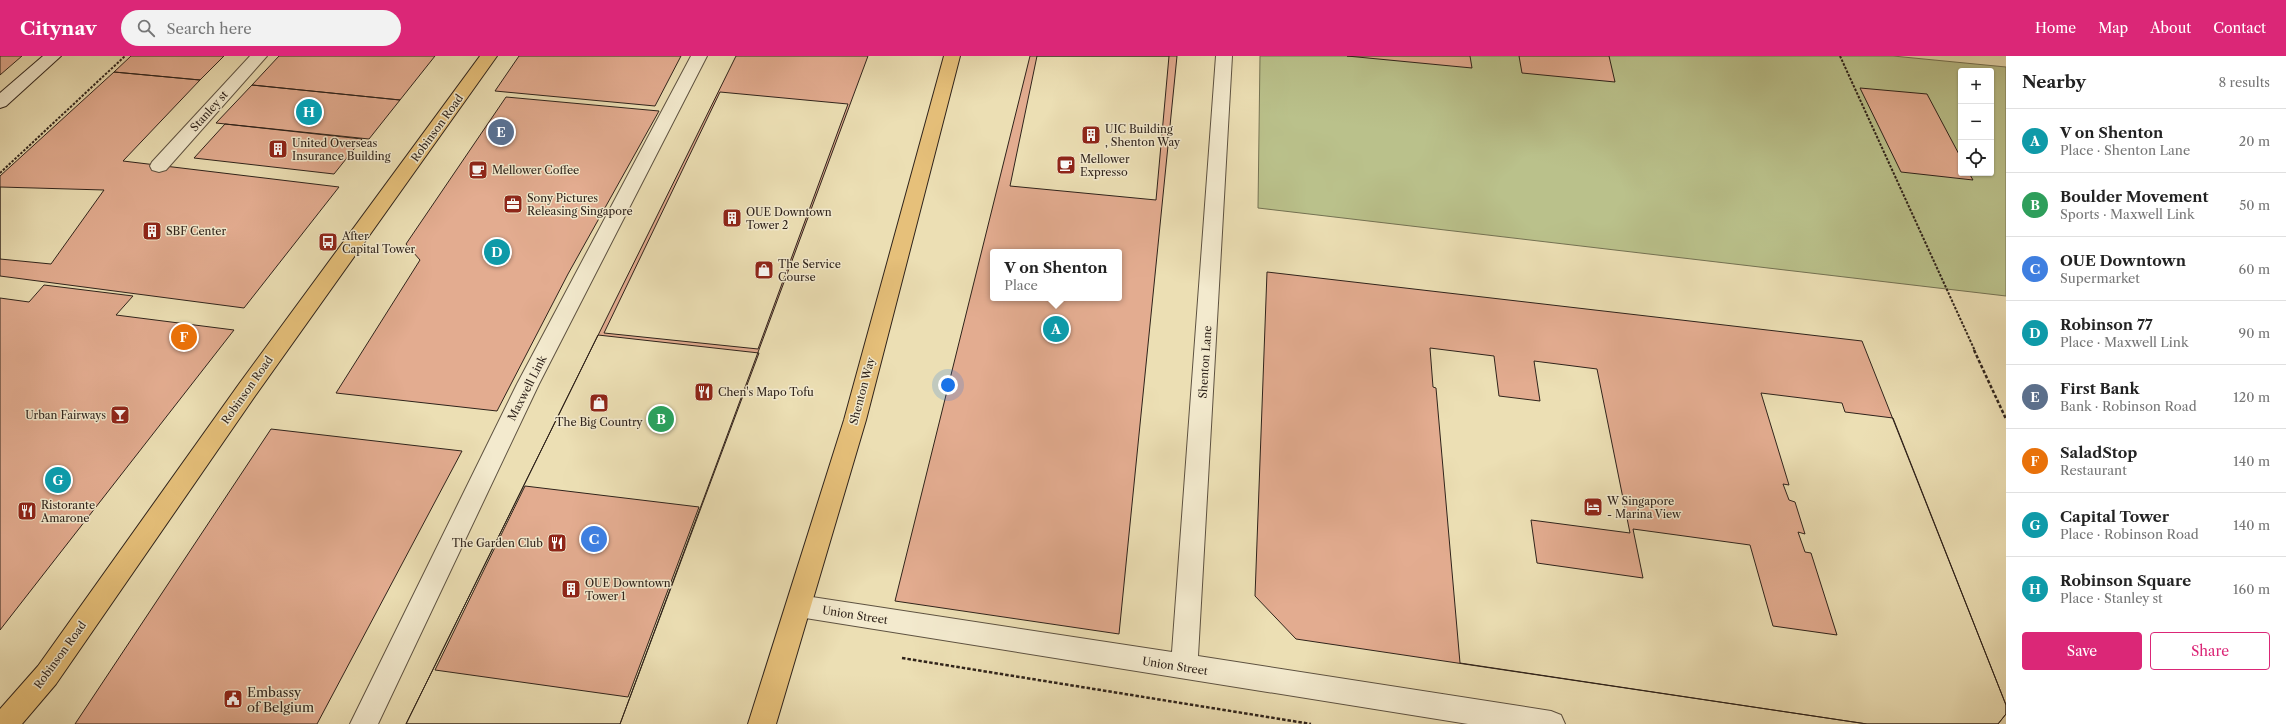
<!DOCTYPE html>
<meta charset="utf-8">
<style>
:root{--surface:#fff;--page:#f2f2f2;--text:#222;--muted:#767676;--line:#e0e0e0;--accent:#db2777}
body{margin:0;font-family:"Libre Caslon Text",serif;background:var(--page);color:var(--text)}
.controls{position:absolute;right:12px;top:12px;display:grid;overflow:hidden;border-radius:4px;box-shadow:0 1px 3px #0004}
.controls button{width:36px;height:36px;display:grid;place-items:center;padding:0;border:0;border-bottom:1px solid var(--line);background:var(--surface);color:var(--text);font:20px sans-serif}
.you{position:absolute;left:948px;top:329px;width:14px;height:14px;margin:-10px;border:3px solid #fff;border-radius:50%;background:#1a73e8;box-shadow:0 0 0 6px #1a73e833}
.badge{display:grid;place-items:center;width:26px;height:26px;border-radius:50%;background:var(--accent);color:#fff;font-size:13px;font-weight:700}
.pin{position:absolute;translate:-50% -50%;border:2px solid #fff;box-shadow:0 1px 4px #0006}
.popup{position:absolute;left:990px;top:193px;width:132px;height:52px;box-sizing:border-box;display:grid;place-content:center;border-radius:4px;background:var(--surface);filter:drop-shadow(0 1px 3px #0005);font-size:13px;white-space:nowrap;color:var(--muted)}
.popup b{font-size:15px;color:var(--text)}
.popup::after{content:'';position:absolute;left:50%;top:100%;margin-left:-8px;border:8px solid transparent;border-top-color:var(--surface)}
.list{margin:0;padding:0;list-style:none}
h2{display:flex;justify-content:space-between;align-items:center;height:52px;margin:0;padding:0 16px;font-size:17px}
h2 small{font-size:13px;font-weight:400;color:var(--muted)}
.list li{display:grid;grid-template-columns:26px 1fr auto;gap:12px;align-items:center;box-sizing:border-box;height:64px;padding:0 16px;border-top:1px solid var(--line)}
.list b{display:block;font-size:15px;white-space:nowrap}
.list p{margin:0;font-size:13px;white-space:nowrap;color:var(--muted)}
.list em{font-size:13px;font-style:normal;color:var(--muted)}
.actions{display:flex;gap:8px;padding:12px 16px}
.actions a{flex:1;padding:9px 0;border:1px solid var(--accent);border-radius:4px;text-align:center;font-size:14px;color:var(--accent)}
.actions .main{background:var(--accent);color:#fff}
.icon{flex:none;width:22px;height:22px;fill:none;stroke:currentColor;stroke-width:2;stroke-linecap:round;stroke-linejoin:round}
.map{position:relative;flex:none;width:2006px;height:668px;overflow:hidden}
header{display:flex;align-items:center;gap:24px;box-sizing:border-box;height:56px;padding:0 20px;background:var(--accent);color:#fff}
header strong{font-size:19px}
nav{display:flex;gap:22px;margin-inline-start:auto;font-size:14px}
.search{width:280px;height:36px;background:var(--page);display:flex;align-items:center;gap:10px;box-sizing:border-box;padding:0 14px;border-radius:22px;color:var(--muted);font-size:15px}
main{display:flex}
aside{flex:1;background:var(--surface)}
.map>svg:first-child{display:block}
.green{fill:#bac18b;stroke:#747253;fill-rule:evenodd}
.building{fill:#e3ac90;stroke:#2f231b;fill-rule:evenodd}
.lines{fill:none;stroke-linecap:round;stroke-linejoin:round}
.minor-casing{stroke:#5e5241;stroke-width:2}
.tertiary-casing{stroke:#5e5241;stroke-width:2}
.secondary-casing{stroke:#2f231b;stroke-width:2}
.trunk-casing{stroke:#2f231b;stroke-width:2}
.path-far1{stroke:#2f231b;stroke-width:2;stroke-dasharray:2.5 1.5;stroke-linecap:butt}
.path{stroke:#2f231b;stroke-width:2.5;stroke-dasharray:3.5 2;stroke-linecap:butt}
.minor{fill:#f3eace;fill-rule:evenodd}
.tertiary{fill:#f3eace;fill-rule:evenodd}
.secondary{fill:#f3eace;fill-rule:evenodd}
.trunk{fill:#e6c07a;fill-rule:evenodd}
.labels{text-anchor:middle;dominant-baseline:central;stroke-width:3;stroke-linejoin:round;paint-order:stroke}
.street-label{font-size:11px;fill:#2f231b;stroke:#f3eace}
.poi-label{font-size:11px;fill:#2f231b;stroke:#f3eace;text-anchor:start}
.near-poi-label{font-size:13px;fill:#2f231b;stroke:#f3eace;text-anchor:start}
</style>
<header>
<strong>Citynav</strong>
<div class="search"><svg class="icon" aria-label="search" viewBox="0 0 24 24"><circle cx="10" cy="10" r="6"/><path d="M15 15l6 6"/></svg>Search here</div>
<nav><a>Home</a><a>Map</a><a>About</a><a>Contact</a></nav>
</header>
<main>
<div class="map">
<svg width="2006" height="668" viewBox="0 0 2006 668">
<rect width="100%" height="100%" fill="#ecdfb4"/>
<filter id="stains"><feTurbulence type="fractalNoise" baseFrequency=".005" numOctaves="4"/><feColorMatrix values="0 0 0 0 .2 0 0 0 0 .09 0 0 0 0 .02 0 0 0 .5 -.17"/></filter>
<radialGradient id="worn" r=".72"><stop offset=".6" stop-color="#630" stop-opacity="0"/><stop offset="1" stop-color="#630" stop-opacity=".3"/></radialGradient>
<path class="green" d="M1260,0H1893L2006,11V240L1258,152ZM1961,15H1991V117H1961Z"/>
<path class="building" d="M0,0H22L0,19Z
M131,0H224L200,24L114,16Z
M279,0H435L400,44L252,29Z
M519,0H681L655,50L495,35Z
M736,0H868L620,668H406Z
M1030,0H1177L1119,578L895,545ZM993,196H1119V242H993Z
M1037,0H1169L1156,144L1010,130Z
M1347,0H1470L1472,12Z
M1519,0H1609L1615,26L1522,17Z
M114,16L200,24L123,105L339,131L244,252L0,220V120Z
M252,29L400,44L369,83L216,67Z
M1860,32L1927,38L1961,102V117H1969L1973,124L1901,116Z
M720,36L848,48L758,293L604,277Z
M506,41L659,55L568,218L497,355L336,337L420,204L406,188Z
M225,68L362,83L334,118L194,102Z
M0,131L104,134L51,208L0,203Z
M1267,216L1862,285L2006,649V658L1998,668H1867L1296,583L1255,540Z
M44,229L133,240L116,259L234,274L0,574V242L29,246Z
M598,279L759,297L620,668H406Z
M1430,292L1494,300L1499,340L1540,345L1534,305L1597,313L1630,477L1531,464L1537,507L1643,522L1633,473L1750,489L1773,570L1837,579L1811,497L1805,496L1798,476L1805,478L1795,446L1789,444L1783,428L1789,429L1761,337L1842,347L1845,356L1893,362L2006,649V658L1998,668H1867L1460,607L1436,332L1433,331Z
M271,373L462,395L317,668H75Z
M525,430L699,451L628,641L435,614Z"/>
<g class="lines">
<g class="minor-casing">
<path id="minor" d="M250,0H267L166,114L159,116L152,114L150,110L152,106Z
M691,0H707L539,328L378,668H350L517,328Z"/>
</g>
<g class="tertiary-casing">
<path id="tertiary" d="M1216,0H1232L1198,600L1551,655L1561,659L1565,668H1468L799,561L790,558L786,550L790,542L799,539L1172,596Z"/>
</g>
<g class="secondary-casing">
<path id="secondary" d="M43,0H61L6,50L0,52V37Z"/>
</g>
<g class="trunk-casing">
<path id="trunk" d="M480,0H497L255,340L56,628L22,668H0V653L38,610L239,328Z
M944,0H960L866,364L776,668H748L844,364Z"/>
</g>
<path class="path-far1" d="M1840,0L1975,295
M0,117L125,0"/>
<path class="path" d="M1974,294L2006,363
M902,602L1311,668"/>
<use href="#minor" class="minor"/>
<use href="#tertiary" class="tertiary"/>
<use href="#secondary" class="secondary"/>
<use href="#trunk" class="trunk"/>
</g>
<defs>
<g id="building-square" transform="scale(1)"><rect x="-9" y="-9" width="18" height="18" rx="4" fill="#8f2418" stroke="#f3eace"/><path d="M-4-6H4V6H1V3H-1V6H-4ZM-2.5-4.3h1.7v1.8h-1.7ZM.8-4.3h1.7v1.8H.8ZM-2.5-1h1.7V.8h-1.7ZM.8-1h1.7V.8H.8Z" fill="#fff"/></g>
<g id="cafe-square" transform="scale(1)"><rect x="-9" y="-9" width="18" height="18" rx="4" fill="#8f2418" stroke="#f3eace"/><path d="M-5.5-4.5H6V0H3Q3 3.5 0 3.5H-2.5Q-5.5 3.5-5.5 0ZM3-3.2v2h1.7v-2ZM-6 4.5H4V6H-6Z" fill="#fff"/></g>
<g id="office-square" transform="scale(1)"><rect x="-9" y="-9" width="18" height="18" rx="4" fill="#8f2418" stroke="#f3eace"/><path d="M-6-3h4V-5.5h4V-3h4V5H-6ZM-1-4.5V-3h2v-1.5ZM-6 0V1H6V0Z" fill="#fff"/></g>
<g id="bus-square" transform="scale(1)"><rect x="-9" y="-9" width="18" height="18" rx="4" fill="#8f2418" stroke="#f3eace"/><path d="M-5-6H5V4H4V6H2V4H-2V6H-4V4H-5ZM-3.5-4V0h7V-4ZM-3.5 1.2v1.5H-2V1.2ZM2 1.2v1.5H3.5V1.2Z" fill="#fff"/></g>
<g id="shop-square" transform="scale(1)"><rect x="-9" y="-9" width="18" height="18" rx="4" fill="#8f2418" stroke="#f3eace"/><path d="M-5-2.5h2.3a2.7 3.5 0 0 1 5.4 0H5L5.5 6h-11ZM-1.5-2.5h3a1.5 2.3 0 0 0-3 0Z" fill="#fff"/></g>
<g id="restaurant-square" transform="scale(1)"><rect x="-9" y="-9" width="18" height="18" rx="4" fill="#8f2418" stroke="#f3eace"/><path d="M-5-6h1v4h1v-4h1v4h1v-4h1v5L-1.5 .5V6h-2V.5L-5-1ZM5-6V6H3V1.5H1.5Q1.5-4 5-6Z" fill="#fff"/></g>
<g id="bar-square" transform="scale(1)"><rect x="-9" y="-9" width="18" height="18" rx="4" fill="#8f2418" stroke="#f3eace"/><path d="M-6-5H6L.8 .8V4.5H3.5V6h-7V4.5H-.8V.8Z" fill="#fff"/></g>
<g id="hotel-square" transform="scale(1)"><rect x="-9" y="-9" width="18" height="18" rx="4" fill="#8f2418" stroke="#f3eace"/><path d="M-6-4.5h1.5V1H6V5H4.5V3h-9V5H-6ZM-4 0a1.8 1.8 0 1 1 3.6 0ZM.5 0V-2.5h3Q6-2.5 6 0Z" fill="#fff"/></g>
<g id="civic-square" transform="scale(1)"><rect x="-9" y="-9" width="18" height="18" rx="4" fill="#8f2418" stroke="#f3eace"/><path d="M-.6-6.5H3V-4.5H.6V-3L4-1V1h2V6H-6V1h2V-1L-.6-3ZM-1.2 2.5V6h2.4V2.5Z" fill="#fff"/></g>
</defs>
<g fill-rule="evenodd">
<use href="#building-square" x="1091" y="79"/>
<use href="#building-square" x="278" y="93"/>
<use href="#cafe-square" x="1066" y="109"/>
<use href="#cafe-square" x="478" y="114"/>
<use href="#office-square" x="513" y="148"/>
<use href="#building-square" x="732" y="162"/>
<use href="#building-square" x="152" y="175"/>
<use href="#bus-square" x="328" y="186"/>
<use href="#shop-square" x="764" y="214"/>
<use href="#restaurant-square" x="704" y="336"/>
<use href="#shop-square" x="599" y="347"/>
<use href="#bar-square" x="120" y="359"/>
<use href="#hotel-square" x="1593" y="451"/>
<use href="#restaurant-square" x="27" y="455"/>
<use href="#restaurant-square" x="557" y="487"/>
<use href="#building-square" x="571" y="533"/>
<use href="#civic-square" x="233" y="643"/>
</g>
<g class="labels">
<g class="street-label">
<text transform="translate(209 55) rotate(-48)">Stanley st</text>
<text transform="translate(437 72) rotate(-54)">Robinson Road</text>
<text transform="translate(1205 306) rotate(-86)">Shenton Lane</text>
<text transform="translate(527 332) rotate(-63)">Maxwell Link</text>
<text transform="translate(247 334) rotate(-55)">Robinson Road</text>
<text transform="translate(862 335) rotate(-75)">Shenton Way</text>
<text transform="translate(855 559) rotate(9)">Union Street</text>
<text transform="translate(60 599) rotate(-54)">Robinson Road</text>
<text transform="translate(1175 610) rotate(9)">Union Street</text>
</g>
<g class="poi-label">
<text x="1105" y="73">UIC Building<tspan x="1105" dy="13">, Shenton Way</tspan></text>
<text x="292" y="87">United Overseas<tspan x="292" dy="13">Insurance Building</tspan></text>
<text x="1080" y="103">Mellower<tspan x="1080" dy="13">Expresso</tspan></text>
<text x="492" y="114">Mellower Coffee</text>
<text x="527" y="142">Sony Pictures<tspan x="527" dy="13">Releasing Singapore</tspan></text>
<text x="746" y="156">OUE Downtown<tspan x="746" dy="13">Tower 2</tspan></text>
<text x="166" y="175">SBF Center</text>
<text x="342" y="180">After<tspan x="342" dy="13">Capital Tower</tspan></text>
<text x="778" y="208">The Service<tspan x="778" dy="13">Course</tspan></text>
<text x="718" y="336">Chen's Mapo Tofu</text>
<text x="106" y="359" text-anchor="end">Urban Fairways</text>
<text x="599" y="366" text-anchor="middle">The Big Country</text>
<text x="1607" y="445">W Singapore<tspan x="1607" dy="13">- Marina View</tspan></text>
<text x="41" y="449">Ristorante<tspan x="41" dy="13">Amarone</tspan></text>
<text x="543" y="487" text-anchor="end">The Garden Club</text>
<text x="585" y="527">OUE Downtown<tspan x="585" dy="13">Tower 1</tspan></text>
</g>
<g class="near-poi-label">
<text x="247" y="636">Embassy<tspan x="247" dy="15">of Belgium</tspan></text>
</g>
</g>
<rect width="100%" height="100%" filter="url(#stains)"/>
<rect width="100%" height="100%" fill="url(#worn)"/>
</svg>
<div class="controls">
<button>+</button>
<button>−</button>
<button><svg class="icon" aria-label="locate" viewBox="0 0 24 24"><circle cx="12" cy="12" r="6"/><path d="M12 2v4M12 18v4M2 12h4M18 12h4"/></svg></button>
</div>
<div class="you"></div>
<div class="pin badge" style="left:1056px;top:273px;background:#0f9aa8">A</div>
<div class="popup"><b>V on Shenton</b>Place</div>
<div class="pin badge" style="left:661px;top:363px;background:#2e9e5b">B</div>
<div class="pin badge" style="left:594px;top:483px;background:#3f7fe0">C</div>
<div class="pin badge" style="left:497px;top:196px;background:#0f9aa8">D</div>
<div class="pin badge" style="left:501px;top:76px;background:#5c6f8a">E</div>
<div class="pin badge" style="left:184px;top:281px;background:#e8710a">F</div>
<div class="pin badge" style="left:58px;top:424px;background:#0f9aa8">G</div>
<div class="pin badge" style="left:309px;top:56px;background:#0f9aa8">H</div>
</div>
<aside>
<h2>Nearby<small>8 results</small></h2>
<ul class="list">
<li><span class="badge" style="background:#0f9aa8">A</span><div><b>V on Shenton</b><p>Place · Shenton Lane</p></div><em>20 m</em></li>
<li><span class="badge" style="background:#2e9e5b">B</span><div><b>Boulder Movement</b><p>Sports · Maxwell Link</p></div><em>50 m</em></li>
<li><span class="badge" style="background:#3f7fe0">C</span><div><b>OUE Downtown</b><p>Supermarket</p></div><em>60 m</em></li>
<li><span class="badge" style="background:#0f9aa8">D</span><div><b>Robinson 77</b><p>Place · Maxwell Link</p></div><em>90 m</em></li>
<li><span class="badge" style="background:#5c6f8a">E</span><div><b>First Bank</b><p>Bank · Robinson Road</p></div><em>120 m</em></li>
<li><span class="badge" style="background:#e8710a">F</span><div><b>SaladStop</b><p>Restaurant</p></div><em>140 m</em></li>
<li><span class="badge" style="background:#0f9aa8">G</span><div><b>Capital Tower</b><p>Place · Robinson Road</p></div><em>140 m</em></li>
<li><span class="badge" style="background:#0f9aa8">H</span><div><b>Robinson Square</b><p>Place · Stanley st</p></div><em>160 m</em></li>
</ul>
<div class="actions"><a class="main">Save</a><a>Share</a></div>
</aside>
</main>
